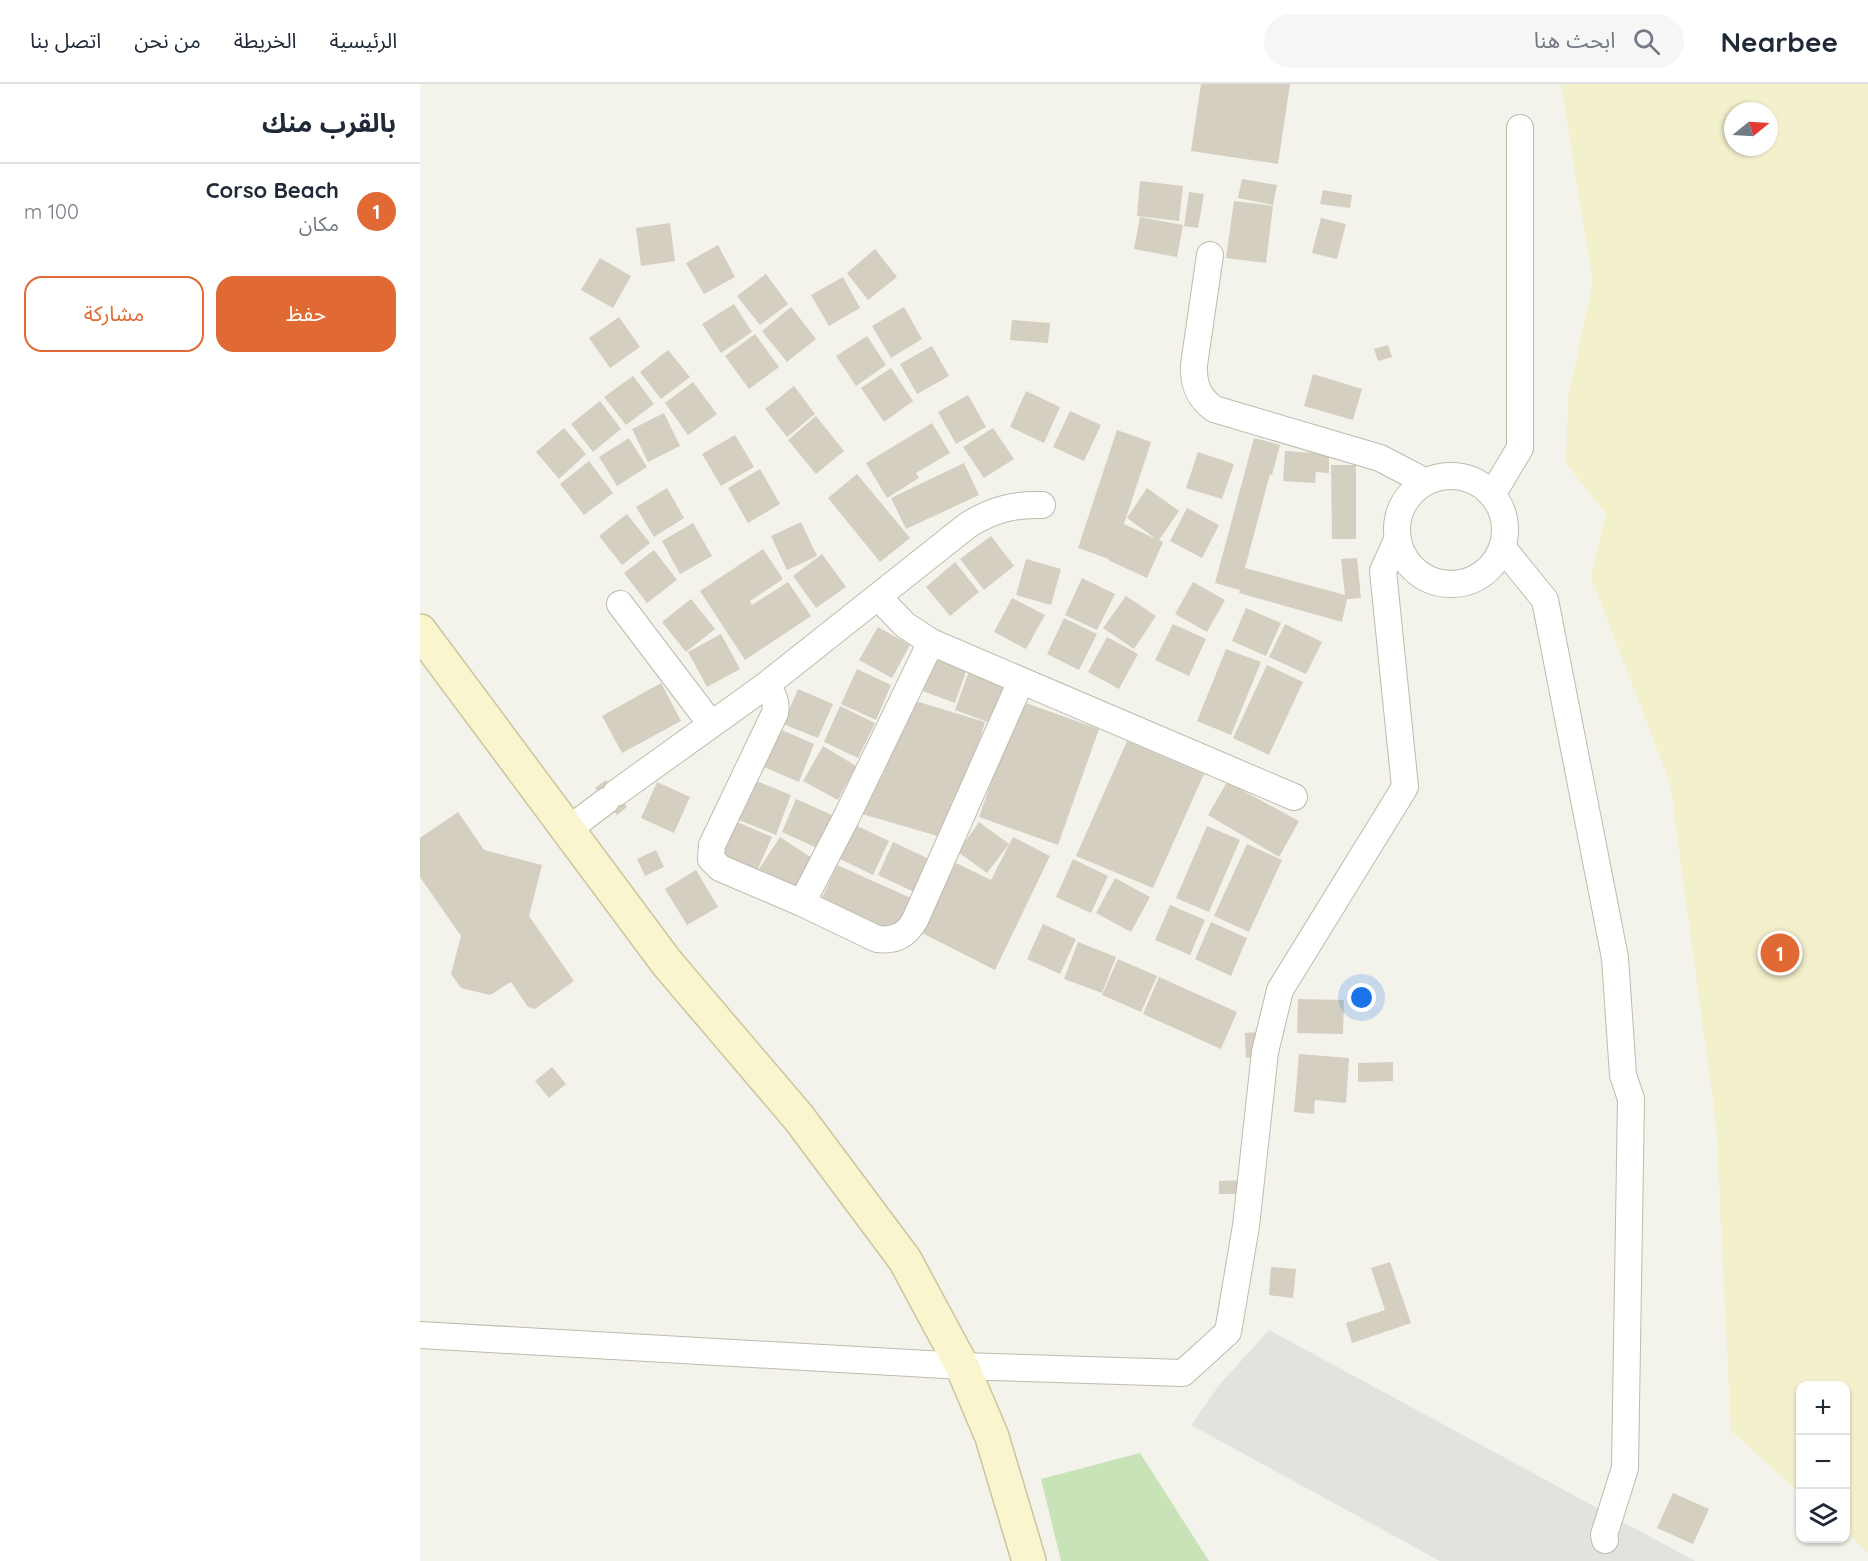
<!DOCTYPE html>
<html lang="ar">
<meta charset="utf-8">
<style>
:root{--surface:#fff;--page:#f6f6f7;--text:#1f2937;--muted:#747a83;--line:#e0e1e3;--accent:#e16a34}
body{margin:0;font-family:Quicksand,"Noto Sans Arabic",sans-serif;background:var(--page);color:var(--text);direction:rtl}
.controls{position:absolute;right:18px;bottom:18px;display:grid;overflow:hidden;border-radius:12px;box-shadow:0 2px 4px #0004}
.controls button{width:54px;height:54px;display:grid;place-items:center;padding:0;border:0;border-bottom:2px solid var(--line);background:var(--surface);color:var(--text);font:30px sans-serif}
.compass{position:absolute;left:1304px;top:18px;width:54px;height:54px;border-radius:50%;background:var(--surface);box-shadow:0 2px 4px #0004;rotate:72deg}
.you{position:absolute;left:942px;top:914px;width:21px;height:21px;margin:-15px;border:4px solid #fff;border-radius:50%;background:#1a73e8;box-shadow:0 0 0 9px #1a73e833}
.badge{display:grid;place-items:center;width:39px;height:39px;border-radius:50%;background:var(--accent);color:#fff;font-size:20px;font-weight:700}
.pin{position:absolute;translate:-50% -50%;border:3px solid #fff;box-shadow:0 2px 6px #0006}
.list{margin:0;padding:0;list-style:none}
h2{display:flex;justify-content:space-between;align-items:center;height:78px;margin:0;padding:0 24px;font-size:26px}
h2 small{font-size:20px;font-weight:400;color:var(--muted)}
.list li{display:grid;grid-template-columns:39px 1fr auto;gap:18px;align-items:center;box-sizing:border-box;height:96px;padding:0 24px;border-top:2px solid var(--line)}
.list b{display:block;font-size:22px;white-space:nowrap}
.list p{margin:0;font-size:20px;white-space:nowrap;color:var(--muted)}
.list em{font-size:20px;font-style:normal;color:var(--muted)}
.actions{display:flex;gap:12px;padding:18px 24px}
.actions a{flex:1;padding:14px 0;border:2px solid var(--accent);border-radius:18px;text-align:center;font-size:21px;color:var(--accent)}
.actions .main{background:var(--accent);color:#fff}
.icon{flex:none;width:33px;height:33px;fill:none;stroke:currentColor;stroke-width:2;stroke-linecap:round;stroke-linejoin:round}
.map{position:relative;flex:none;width:1448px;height:1477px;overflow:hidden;direction:ltr}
header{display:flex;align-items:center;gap:36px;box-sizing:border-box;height:84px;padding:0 30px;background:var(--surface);border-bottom:2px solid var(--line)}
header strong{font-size:28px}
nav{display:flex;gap:33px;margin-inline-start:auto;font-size:21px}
.search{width:420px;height:54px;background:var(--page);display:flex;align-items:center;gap:15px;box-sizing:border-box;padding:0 21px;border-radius:33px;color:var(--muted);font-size:22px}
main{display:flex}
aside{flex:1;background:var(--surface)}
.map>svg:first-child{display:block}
.green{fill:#c9e3b8}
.sand{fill:#f3f1cc;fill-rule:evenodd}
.parking{fill:#e3e2df}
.building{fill:#d4cfc1}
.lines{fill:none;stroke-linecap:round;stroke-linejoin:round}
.street-casing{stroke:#bebbae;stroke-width:28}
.secondary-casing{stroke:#cbc69e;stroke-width:36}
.street{stroke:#fff;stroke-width:26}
.secondary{stroke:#f9f5cf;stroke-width:33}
</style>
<header>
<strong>Nearbee</strong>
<div class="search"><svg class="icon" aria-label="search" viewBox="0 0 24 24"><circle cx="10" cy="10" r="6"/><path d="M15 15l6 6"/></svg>ابحث هنا</div>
<nav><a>الرئيسية</a><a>الخريطة</a><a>من نحن</a><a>اتصل بنا</a></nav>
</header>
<main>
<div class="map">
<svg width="1448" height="1477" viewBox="0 0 1448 1477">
<rect width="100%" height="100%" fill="#f3f2eb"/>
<path class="green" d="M720,1369L789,1477H641L621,1395Z"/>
<path class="sand" d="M1141,0H1448V1469L1426,1448V1302H1380V1409L1311,1347L1296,1039L1250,699L1171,493L1186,430L1146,379L1148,314L1173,198ZM1313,27H1349V63H1313Z"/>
<path class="parking" d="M849,1246L1275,1477H1020L771,1341L800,1300Z"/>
<path class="building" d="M781,0H870L858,80L771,67Z
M822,95L857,101L853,121L818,114Z
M720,97L763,102L759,137L717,132Z
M903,106L932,111L930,124L900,120Z
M769,108L784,110L778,144L764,142Z
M814,117L853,122L846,179L806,174Z
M720,133L763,141L757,173L714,165Z
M901,134L926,140L917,175L892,169Z
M250,139L255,177L221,182L216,144Z
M298,161L315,193L284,210L266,179Z
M455,165L477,193L448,216L427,189Z
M180,174L211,192L193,224L161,206Z
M346,190L368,220L340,241L317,212Z
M423,193L440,224L409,242L391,211Z
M314,220L332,248L301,269L282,240Z
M371,223L396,255L367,278L342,247Z
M484,223L502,255L471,274L452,242Z
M199,233L220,263L190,284L169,254Z
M592,236L630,239L628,259L590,256Z
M335,250L359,283L329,305L305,272Z
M447,252L466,281L436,302L416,272Z
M968,261L972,273L958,277L954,265Z
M512,262L529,292L497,310L480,280Z
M248,266L270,293L241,315L220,288Z
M471,284L493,317L464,338L441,304Z
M893,290L942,305L933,336L884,322Z
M213,292L234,320L206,341L184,313Z
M273,298L297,330L268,351L245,319Z
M374,302L395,330L367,353L345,325Z
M606,307L640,323L624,359L590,343Z
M548,311L566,343L536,360L518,328Z
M180,317L201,345L173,368L151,340Z
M650,327L681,341L664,377L633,363Z
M244,329L260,362L228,378L212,345Z
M396,332L424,367L396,390L368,356Z
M512,339L530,369L496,389L499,394L467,414L446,379Z
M144,344L166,370L139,395L116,368Z
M573,344L594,375L564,394L543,363Z
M697,346L731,358L704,440L736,455L707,434L727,404L759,427L739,456L743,458L727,494L688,476L689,475L658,464Z
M315,351L334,383L301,402L282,370Z
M209,354L227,383L197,402L179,373Z
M834,354L860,361L852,391L850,390L825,484L925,511L921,475L937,474L941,514L927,515L922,538L819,509L820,506L795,499Z
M865,367L909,370V389L896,388L895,399L863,397Z
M778,368L814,380L802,415L766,404Z
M169,377L193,409L164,431L140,400Z
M544,379L559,411L486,445L471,414Z
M911,381H936V455H912Z
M340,385L360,420L328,439L308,404Z
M437,390L490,454L460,478L408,414Z
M247,404L264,434L234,453L216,423Z
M767,424L799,441L782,474L750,457Z
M207,430L230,459L202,481L179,452Z
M381,438L397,472L367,486L351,452Z
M273,439L292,472L260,490L242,457Z
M571,452L594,482L564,506L540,475Z
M343,465L363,495L330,517L332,521L368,498L391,532L325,576L280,507Z
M234,466L257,496L227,519L204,489Z
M402,470L426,503L396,524L373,492Z
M606,475L641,485L631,521L596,511Z
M535,478L559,508L530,532L506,503Z
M662,494L695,510L677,546L645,531Z
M773,498L805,516L787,548L755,530Z
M706,512L736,532L714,565L683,544Z
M592,514L625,531L606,565L574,548Z
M271,515L295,545L266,568L242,538Z
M826,524L861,539L846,572L812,557Z
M644,534L677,550L659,586L627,570Z
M753,540L786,555L769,592L735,576Z
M865,540L902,558L886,590L849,573Z
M458,543L490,561L472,594L439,576Z
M301,550L320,585L287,603L268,568Z
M687,553L718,570L699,605L668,588Z
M806,565L841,578L811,651L777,637Z
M510,568L548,582L535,619L497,605Z
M847,581L883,598L849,671L813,654Z
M437,585L471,601L456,636L421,620Z
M549,587L587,600L573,640L535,626Z
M241,599L261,637L202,669L182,632Z
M378,605L413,620L398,654L363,640Z
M492,616L565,638L541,719L532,717L521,753L442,730L454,688L463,691Z
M600,617L679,645L638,761L559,733Z
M420,622L455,639L438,674L404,658Z
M357,644L394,660L379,698L342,682Z
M707,657L784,690L733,804L656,772Z
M403,662L436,682L418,716L383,697Z
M186,696L207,723L197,731L175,704Z
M334,696L371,711L356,751L319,736Z
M237,698L270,713L254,749L221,734Z
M807,698L879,737L859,773L788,731Z
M376,715L412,731L397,764L362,748Z
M38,728L64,766L122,781L109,832L154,897L115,925L108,923L91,898L70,911L41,904L31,890L41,852L0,793V754Z
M317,738L352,753L336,789L301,774Z
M559,738L589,760L567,789L538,768Z
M433,740L469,757L453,791L418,774Z
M787,742L820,756L789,828L756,814Z
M360,753L395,776L373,808L339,785Z
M593,753L630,772L575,886L500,848L536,779L571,796Z
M473,758L509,775L494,808L458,791Z
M827,760L862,776L829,848L794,832Z
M236,766L244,783L225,792L217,775Z
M653,775L688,792L671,829L636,813Z
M417,781L491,814L475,850L401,816Z
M276,786L298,823L267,841L245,805Z
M695,794L730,813L711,848L676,829Z
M750,821L785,836L770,871L735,856Z
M791,838L827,854L811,892L775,875Z
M623,840L656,855L640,890L607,875Z
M658,858L696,873L682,909L644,895Z
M698,875L737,892L721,928L682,911Z
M739,893L817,928L801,965L723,930Z
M878,915L924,916L923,950L877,949Z
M838,948L839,973L826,974L825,949Z
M879,970L929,974L926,1019L895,1016L894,1030L874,1028Z
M973,978V997L938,998V979Z
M132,983L146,1000L129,1014L115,997Z
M824,1096V1110H799V1097Z
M970,1178L991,1239L932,1259L926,1239L965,1226L951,1184Z
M851,1183L876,1185L873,1214L849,1211Z
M1253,1409L1289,1425L1273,1460L1237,1444Z"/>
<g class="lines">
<g class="street-casing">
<path id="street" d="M790,171L774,281C773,301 779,314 794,325L960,374L1006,398
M977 446a54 54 0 1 1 108 0a54 54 0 1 1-108 0Z
M1072,411L1100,364V44
M1082,463L1125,516L1195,874L1203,991L1211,1015L1205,1384L1184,1451L1185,1456
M458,513L485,541L511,558L874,713
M200,520L291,640
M345,602C354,610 357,618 355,629L292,761L291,775L300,784L382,819L457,855C475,857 486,852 495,836L601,597
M196,709L345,602L548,441C572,426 594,420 622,421
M149,745L186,717
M382,819L427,732L511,558
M0,1251L542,1282L763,1289L808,1248L826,1142L845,968L860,906L985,703L963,487L977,456"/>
</g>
<g class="secondary-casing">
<path id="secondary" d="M0,547L247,879L379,1034L485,1176L542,1282L572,1353L609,1477"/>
</g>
<use href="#street" class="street"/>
<use href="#secondary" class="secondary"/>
</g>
</svg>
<div class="controls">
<button>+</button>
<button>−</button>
<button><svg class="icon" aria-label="layers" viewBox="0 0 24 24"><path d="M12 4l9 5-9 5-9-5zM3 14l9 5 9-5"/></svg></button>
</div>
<svg class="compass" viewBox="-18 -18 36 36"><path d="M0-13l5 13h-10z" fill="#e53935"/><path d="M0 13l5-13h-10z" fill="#747a83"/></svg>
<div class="you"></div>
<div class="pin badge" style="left:1360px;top:869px">1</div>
</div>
<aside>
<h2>بالقرب منك<small></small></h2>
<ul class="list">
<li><span class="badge">1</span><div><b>Corso Beach</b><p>مكان</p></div><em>100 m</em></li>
</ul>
<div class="actions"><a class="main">حفظ</a><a>مشاركة</a></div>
</aside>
</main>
